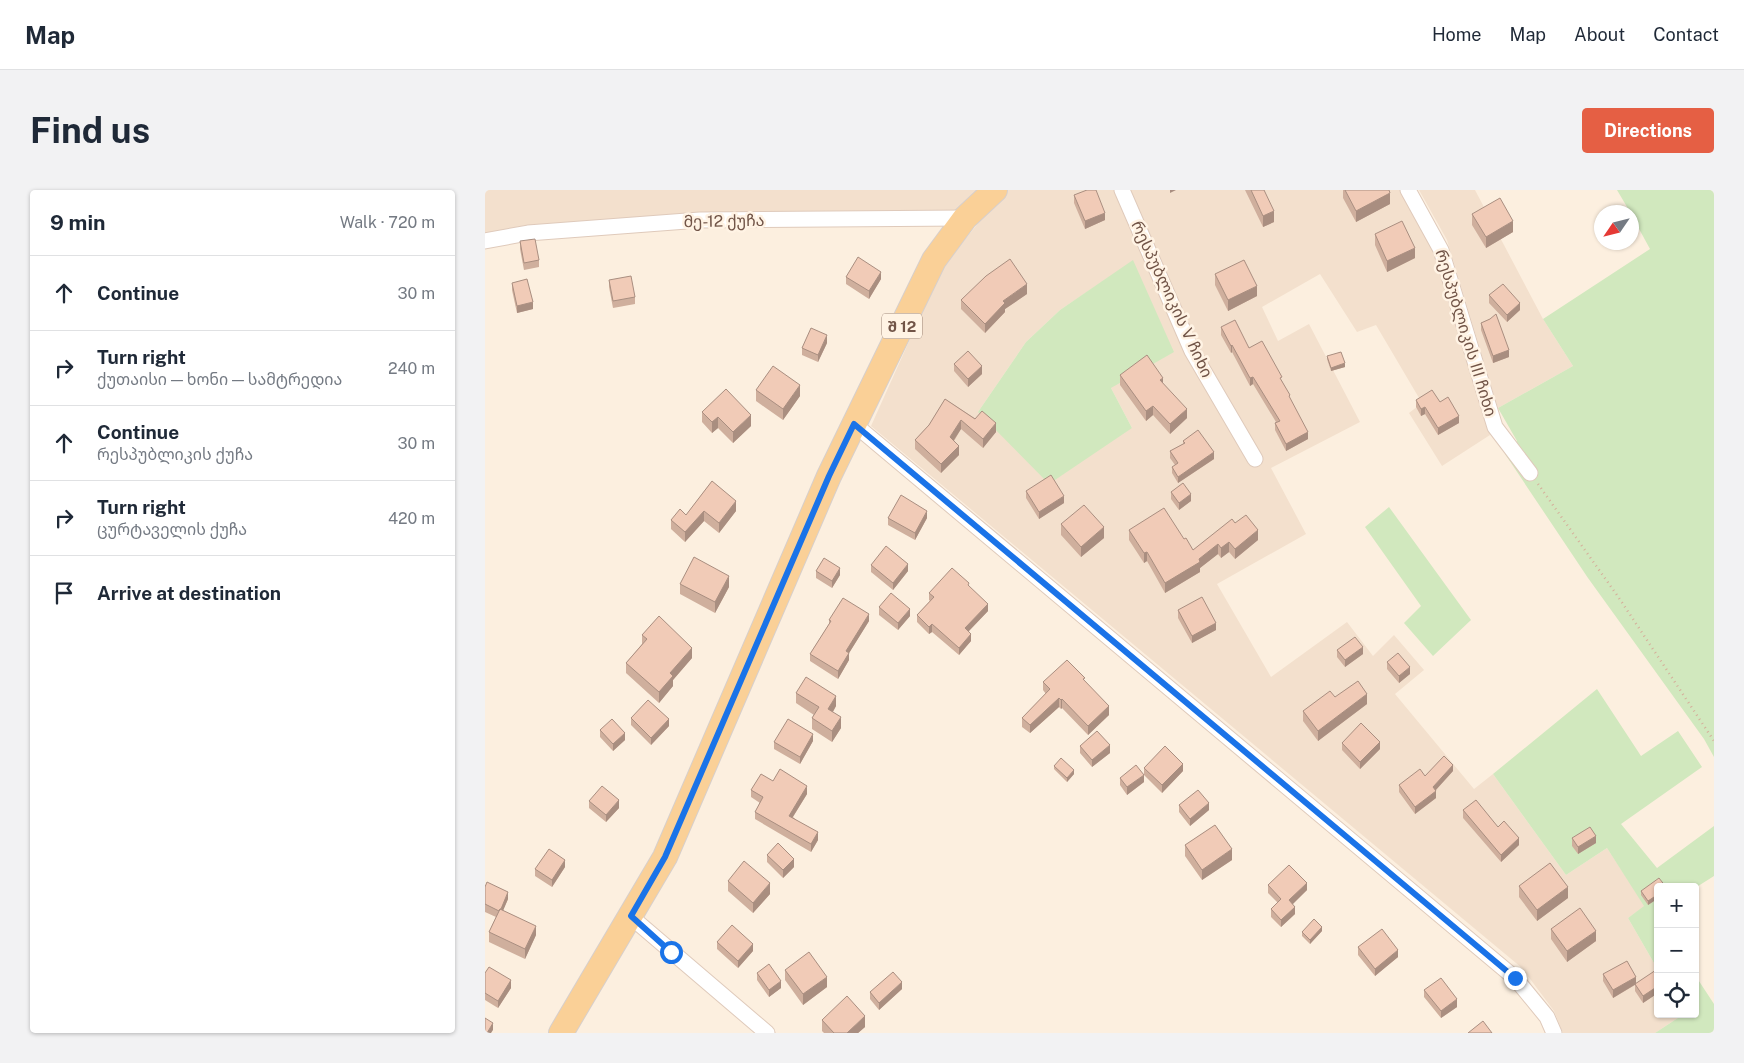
<!DOCTYPE html>
<meta charset="utf-8">
<style>
:root{--surface:#fff;--page:#f2f2f3;--text:#1f2937;--muted:#747a83;--line:#e0e1e3;--accent:#e55f44}
body{margin:0;font-family:"Public Sans","Noto Sans Georgian",sans-serif;background:var(--page);color:var(--text)}
.controls{position:absolute;right:15px;bottom:15px;display:grid;overflow:hidden;border-radius:5px;box-shadow:0 1px 4px #0004}
.controls button{width:45px;height:45px;display:grid;place-items:center;padding:0;border:0;border-bottom:1px solid var(--line);background:var(--surface);color:var(--text);font:25px sans-serif}
.compass{position:absolute;left:1109px;top:15px;width:45px;height:45px;border-radius:50%;background:var(--surface);box-shadow:0 1px 4px #0004;rotate:235deg}
.stop{position:absolute;width:15px;height:15px;margin:-11px;border:4px solid #1a73e8;border-radius:50%;background:#fff}
.stop.end{background:#1a73e8;border-color:#fff;box-shadow:0 1px 5px #0008}
.list{margin:0;padding:0;list-style:none}
h2{display:flex;justify-content:space-between;align-items:center;height:65px;margin:0;padding:0 20px;font-size:21px}
h2 small{font-size:16px;font-weight:400;color:var(--muted)}
.list li{display:grid;grid-template-columns:32px 1fr auto;gap:15px;align-items:center;box-sizing:border-box;height:75px;padding:0 20px;border-top:1px solid var(--line)}
.list b{display:block;font-size:19px;white-space:nowrap}
.list p{margin:0;font-size:16px;white-space:nowrap;color:var(--muted)}
.list em{font-size:16px;font-style:normal;color:var(--muted)}
.icon{flex:none;width:28px;height:28px;fill:none;stroke:currentColor;stroke-width:2;stroke-linecap:round;stroke-linejoin:round}
.map{position:relative;flex:none;width:1229px;height:843px;overflow:hidden;border-radius:5px}
header{display:flex;align-items:center;gap:30px;box-sizing:border-box;height:70px;padding:0 25px;background:var(--surface);border-bottom:1px solid var(--line)}
header strong{font-size:24px}
nav{display:flex;gap:28px;margin-inline-start:auto;font-size:18px}
.intro{display:flex;align-items:center;justify-content:space-between;box-sizing:border-box;height:120px;padding:0 30px}
h1{margin:0;font-size:35px}
.button{padding:12px 22px;border-radius:5px;background:var(--accent);color:#fff;font-size:18px;font-weight:700}
main{display:flex;gap:30px;padding:0 30px}
aside{flex:1;background:var(--surface);border-radius:5px;box-shadow:0 1px 4px #0004}
.map>svg:first-child{display:block}
.residential{fill:#f3e0cd;fill-rule:evenodd}
.green{fill:#d1e8be}
.lines{fill:none;stroke-linecap:round;stroke-linejoin:round}
.street-casing{stroke:#dfcabb;stroke-width:17}
.primary-casing{stroke:#d7cfcb;stroke-width:26}
.path{stroke:#d5ae9a;stroke-width:2.5;stroke-dasharray:1 4;stroke-linecap:butt}
.street{stroke:#fff;stroke-width:15}
.primary{stroke:#fad097;stroke-width:24}
.wall{fill:#cfaf9d}
.shaded-wall{fill:#a98e80}
.building{fill:#f1cbb7;stroke:#a98e80}
.route{stroke:#1a73e8;stroke-width:6}
.labels{text-anchor:middle;dominant-baseline:central;stroke-width:5;stroke-linejoin:round;paint-order:stroke}
.shield{fill:#fff3e4;stroke:#9c8476;stroke-width:1}
.shield-label{font-size:15px;font-weight:bold;fill:#715447}
.street-label{font-size:16px;fill:#715447;stroke:#fff3e4}
</style>
<header>
<strong>Map</strong>
<nav><a>Home</a><a>Map</a><a>About</a><a>Contact</a></nav>
</header>
<div class="intro"><h1>Find us</h1><a class="button">Directions</a></div>
<main>
<aside>
<h2>9 min<small>Walk · 720 m</small></h2>
<ul class="list">
<li><svg class="icon" aria-label="ahead" viewBox="0 0 24 24"><path d="M12 20V5M6 11l6-6 6 6"/></svg><div><b>Continue</b></div><em>30 m</em></li>
<li><svg class="icon" aria-label="right" viewBox="0 0 24 24"><path d="M7 20v-9h11M14 6l5 5-5 5"/></svg><div><b>Turn right</b><p>ქუთაისი — ხონი — სამტრედია</p></div><em>240 m</em></li>
<li><svg class="icon" aria-label="ahead" viewBox="0 0 24 24"><path d="M12 20V5M6 11l6-6 6 6"/></svg><div><b>Continue</b><p>რესპუბლიკის ქუჩა</p></div><em>30 m</em></li>
<li><svg class="icon" aria-label="right" viewBox="0 0 24 24"><path d="M7 20v-9h11M14 6l5 5-5 5"/></svg><div><b>Turn right</b><p>ცურტაველის ქუჩა</p></div><em>420 m</em></li>
<li><svg class="icon" aria-label="arrive" viewBox="0 0 24 24"><path d="M6 21V4h12l-3 4 3 4H6"/></svg><div><b>Arrive at destination</b></div></li>
</ul>
</aside>
<div class="map">
<svg width="1229" height="843" viewBox="0 0 1229 843">
<rect width="100%" height="100%" fill="#fcefdf"/>
<path class="residential" d="M0,0H495L476,23H221L36,36L0,43Z
M522,0H915L952,69L1005,245L957,276L924,223L937,213L891,135L872,142L835,84L777,117L793,151L824,134L875,232L786,278L821,344L732,394L786,487L862,432L888,466L909,445L939,480L910,504L989,599L1008,584L1081,685L1122,658L1160,716L1143,728L1173,780V824H1199L1170,843H1078L1069,821L1037,778L386,236L457,78L503,21ZM648,71L626,198L647,238L493,222L541,152L575,120Z
M934,0H990L1058,129L1088,176L1013,218L962,50Z"/>
<path class="green" d="M1132,0H1229V567L1219,549L1103,388L1020,264L1032,251L1013,218L1088,176L1058,129L1165,59L1147,26L1146,22H1145Z
M648,70L689,162L626,198L647,238L564,294L493,222L541,152L575,120Z
M904,317L986,430L948,466L919,433L936,416L880,337Z
M1112,499L1156,566L1193,541L1217,577L1136,634L1172,678L1229,636V686L1210,698V697H1173V780L1143,728L1159,716L1122,658L1081,685L1008,584Z
M1210,785L1229,814V843H1170L1199,824H1210Z"/>
<g class="lines">
<g class="street-casing">
<path id="street" d="M637,0L707,161L770,269
M923,0L956,60L1010,237L1045,283
M0,51L43,43L215,30L480,28
M369,234L1030,788L1062,827L1069,843
M145,726L282,843"/>
</g>
<g class="primary-casing">
<path id="primary" d="M76,843L180,667L344,286L449,70L480,28L510,0"/>
</g>
<path class="path" d="M1053,294L1134,408L1229,551"/>
<use href="#street" class="street"/>
<use href="#primary" class="primary"/>
</g>
<path class="wall" d="M760,0H779L789,32L778,37Z
M858,0H904L905,14L871,32L858,8Z
M589,5L620,30L600,39L589,13Z
M987,24L1028,42L1001,58L987,35Z
M890,44L930,68L902,82L890,55Z
M35,51L54,70V77L39,80L35,59Z
M730,84L772,106L743,121L730,95Z
M361,87L396,89L384,109L361,94Z
M124,90L150,107V114L128,118L124,97Z
M27,93L48,119L32,123L27,100Z
M542,104L520,119V122L500,143L476,119V110Z
M1004,105L1035,120L1022,132L1004,113Z
M1005,129L1024,167L1008,173L996,140V133Z
M736,137L764,158L797,191L823,249L801,261L790,240V233L791,232L768,194L765,196L747,162L746,163L736,145Z
M342,153L333,172L317,165V158Z
M842,166L860,177L846,181L842,169Z
M469,174L497,184L483,197L469,181Z
M635,185L678,194L702,228L685,244L668,225L661,231L635,195Z
M271,200L315,206L298,230L271,211Z
M460,209L511,242L498,258L476,239L469,251L474,265L456,283L430,259V250L444,235Z
M931,210L955,212L974,233L953,245L940,224L936,226L931,217Z
M217,222L266,236L248,253L233,238L227,243L217,232Z
M698,251L729,269L693,293L687,283V277L690,275L685,268V261L698,254Z
M227,291L251,321L234,343L219,331L200,352L186,339V330L201,325Z
M541,301L579,313L554,329L541,308Z
M686,302L706,311L694,320L686,309Z
M403,328H442L430,350L403,335Z
M750,333L773,350L750,369L744,362L736,368L733,364L715,378V382L680,403L662,371L659,373L644,350V340L699,349L708,360Z
M576,334L619,348L596,367L576,345Z
M386,375L423,381L408,400L386,382Z
M331,381L355,385L347,398L331,388Z
M195,394L244,397L230,423L195,404Z
M484,397L503,421L484,441L486,451L474,465L447,442L444,444L432,432V425L445,411L444,410V403Z
M394,417L425,426L413,440L394,425Z
M693,420L731,440L707,453L693,428Z
M344,430L384,431L364,463V470L353,489L325,471V464L344,434Z
M157,445L207,468L188,490V496L174,513L141,483V473L157,454Z
M852,460L878,464L860,477L852,467Z
M902,472L925,484L914,493L902,479Z
M600,491L624,525L603,545L577,518L576,519L574,517L545,543L537,537V528L561,504L558,500V492Z
M311,503L351,516L348,522L356,538L347,552L327,539V528L329,525L311,513Z
M850,507L882,514L833,551L818,531V521Z
M146,528L184,536L166,555L146,535Z
M115,540L140,550L128,561L115,547Z
M328,551L315,574L289,559V552Z
M857,553L895,559L875,579L857,560Z
M595,556L625,563L607,577L595,563Z
M569,576L589,584L582,592L569,579Z
M659,578L698,581L677,603L659,585Z
M968,581L951,600V608L930,624L914,602V595L940,586Z
M635,588L659,592L642,605L635,595Z
M288,591L322,604L308,627L333,650L326,662L270,629V622L275,613L266,607V600Z
M104,611L134,618L121,632L104,618Z
M694,615L724,620L705,636L694,622Z
M978,620L1013,637L1034,655L1016,672L978,628Z
M1087,648L1111,653L1093,664L1087,656Z
M700,655L747,670L717,690L700,666Z
M282,665L309,677L298,688L282,672Z
M80,677L67,697L50,686V679Z
M243,691L285,704L268,723L243,701Z
M783,695L822,700L807,714L810,724L796,737L786,727V719L793,713L783,703Z
M1034,696L1083,708L1052,731L1034,707Z
M0,697L23,709L18,720L51,745L40,769L4,752V742L11,727L0,722Z
M1181,697L1170,712L1169,711L1163,715L1156,705V701Z
M1066,739L1111,751L1082,772L1066,749Z
M837,741L825,754L817,746V742Z
M232,752L268,761L253,778L232,759Z
M873,757L913,767L890,786L873,765Z
M300,780L342,797L318,815L300,790Z
M1173,782V803L1158,813L1150,801V795L1128,808L1118,791V784L1151,793Z
M0,783L26,798L13,818L0,810Z
M272,783L296,798L284,807L272,790Z
M417,799L394,820L385,809V802Z
M939,800L972,817L956,828L939,807Z
M337,830L380,837L373,843H339L337,841Z"/>
<path class="shaded-wall" d="M685,0H691L685,3Z
M905,3V14L871,32V21Z
M789,21V32L778,37V26Z
M620,23V30L600,39V31Z
M1028,31V42L1001,58V47Z
M930,58V68L902,82V71Z
M396,82V89L384,109V101Z
M542,94V104L520,119V122L500,143V134L518,111Z
M772,96V106L743,121V110Z
M48,112V119L32,123V116Z
M1035,113V120L1022,132V125Z
M342,145V153L333,172V165Z
M747,155V162L746,163V156Z
M1024,160V167L1008,173V166Z
M860,173V177L846,181V178Z
M497,176V184L483,197V189Z
M768,187V194L765,196V188Z
M678,188V197L675,190Z
M315,195V206L298,230V219Z
M668,216V225L661,231V221Z
M940,217V224L936,226V219Z
M702,219V228L685,244V234Z
M266,225V236L248,253V242Z
M974,226V233L953,245V238Z
M233,227V238L227,243V232Z
M476,230V239L465,256V247Z
M511,233V242L498,258V249Z
M823,242V249L801,261V254Z
M474,256V265L456,283V274Z
M729,262V269L693,293V287Z
M706,304V311L694,320V313Z
M579,306V313L554,329V322Z
M251,311V321L234,343V333Z
M219,321V331L200,352V342Z
M442,321V328L430,350V343Z
M619,337V348L596,367V357Z
M773,340V350L750,369V359Z
M744,352V362L736,368V358Z
M733,354V364L715,378V382L680,403V393L714,369Z
M662,362V371L659,373V363Z
M423,374V381L408,400V393Z
M355,378V385L347,398V391Z
M244,386V397L230,423V412Z
M503,414V421L480,445V438Z
M425,419V426L413,440V433Z
M384,424V431L361,468V461Z
M731,433V440L707,453V446Z
M447,434V442L444,444V437Z
M486,444V451L474,465V458Z
M878,457V464L860,477V470Z
M207,458V468L188,490V496L174,513V502L185,483Z
M364,463V470L353,489V481Z
M925,477V484L914,493V486Z
M882,504V514L833,551V541Z
M351,506V516L343,530V519Z
M574,508V517L545,543V535Z
M577,509V518L576,519V510Z
M624,516V525L603,545V536Z
M356,527V538L347,552V541Z
M184,529V536L166,555V548Z
M140,543V550L128,561V554Z
M328,544V551L315,574V567Z
M895,552V559L875,579V572Z
M625,555V563L607,577V570Z
M698,574V581L677,603V595Z
M968,575V581L948,603V597Z
M589,580V584L582,592V588Z
M659,585V592L642,605V597Z
M322,596V604L304,633V626Z
M951,601V608L930,624V617Z
M134,610V618L121,632V625Z
M724,613V620L705,636V629Z
M333,642V650L326,662V654Z
M1111,646V653L1093,664V657Z
M1034,648V655L1016,672V665Z
M747,659V670L717,690V680Z
M309,669V677L298,688V680Z
M80,670V677L67,697V690Z
M285,693V704L268,723V713Z
M822,693V700L804,718V710Z
M1083,697V708L1052,731V720Z
M23,702V709L15,728V721Z
M1173,706V710L1170,712V708Z
M1169,707V711L1163,715V711Z
M810,717V724L796,737V730Z
M51,736V745L40,769V759Z
M837,737V741L825,754V750Z
M1111,741V751L1082,772V761Z
M268,754V761L253,778V771Z
M913,760V767L890,786V779Z
M342,787V797L318,815V804Z
M1151,787V794L1128,808V800Z
M26,790V798L13,818V811Z
M296,791V798L284,807V800Z
M417,792V799L394,820V813Z
M1173,796V803L1158,813V806Z
M972,809V817L956,828V821Z
M380,826V837L373,843H362Z
M8,833V840L6,843H2Z"/>
<path class="building" d="M602,0H611L620,23L600,31L589,5Z
M766,0H779L789,21L778,26Z
M860,0H904L905,3L871,21Z
M1015,8L1028,31L1001,47L987,24Z
M917,31L930,58L902,71L890,44Z
M50,49L54,70L39,73L35,51Z
M373,67L396,82L384,101L361,87Z
M525,69L542,94L518,111L520,113L500,134L476,110L501,86Z
M759,70L772,96L743,110L730,84Z
M146,86L150,107L128,111L124,90Z
M42,89L48,112L32,116L27,93Z
M1018,94L1035,113L1022,125L1004,105Z
M1011,124L1024,160L1008,166L996,133L1005,129Z
M750,130L764,158L777,151L797,187L795,188L805,205L804,206L823,242L801,254L790,233L795,231L768,187L765,188L747,155L746,156L736,137Z
M326,138L342,145L333,165L317,158Z
M483,161L497,176L483,189L469,174Z
M856,162L860,173L846,178L842,166Z
M662,165L678,188L675,190L702,219L685,234L668,216L661,221L635,185Z
M288,176L315,195L298,219L271,200Z
M241,199L266,225L248,242L233,227L227,232L217,222Z
M947,200L955,212L963,207L974,226L953,238L940,217L936,219L931,210Z
M460,209L490,229L497,221L511,233L498,249L476,230L465,247L474,256L456,274L430,250L444,235Z
M713,240L729,262L693,287L687,277L693,273L685,261L700,253L698,251Z
M566,285L579,306L554,322L541,301Z
M227,291L251,311L234,333L219,321L200,342L186,330L195,319L201,325Z
M698,293L706,304L694,313L686,302Z
M416,305L442,321L430,343L403,328Z
M599,315L619,337L596,357L576,334Z
M679,318L699,349L701,348L708,360L747,329L750,333L761,325L773,340L750,359L744,352L736,358L733,354L714,369L715,372L680,393L662,362L659,363L644,340Z
M401,356L423,374L408,393L386,375Z
M209,367L244,386L230,412L195,394Z
M339,368L355,378L347,391L331,381Z
M467,378L484,393L483,395L503,414L480,438L486,444L474,458L447,434L444,437L432,425L449,407L444,403Z
M406,403L425,419L413,433L394,417Z
M717,407L731,433L707,446L693,420Z
M358,408L384,424L361,461L364,463L353,481L325,464L346,431L344,430Z
M174,426L207,458L185,483L188,486L174,502L141,473L162,449L157,445Z
M870,447L878,457L860,470L852,460Z
M913,463L925,477L914,486L902,472Z
M582,470L600,488L598,489L624,516L603,536L577,509L576,510L574,508L545,535L537,528L565,499L558,492Z
M321,487L351,506L343,519L356,527L347,541L327,528L334,517L311,503Z
M873,491L882,504L833,541L818,521L845,501L850,507Z
M163,510L184,529L166,548L146,528Z
M127,529L140,543L128,554L115,540Z
M303,529L328,544L315,567L289,552Z
M876,533L895,552L875,572L857,553Z
M612,541L625,555L607,570L595,556Z
M680,556L698,574L677,595L659,578Z
M959,566L968,575L948,597L951,601L930,617L914,595L935,579L940,586Z
M576,568L589,580L582,588L569,576Z
M651,575L659,585L642,597L635,588Z
M295,579L322,596L304,626L333,642L326,654L270,622L278,607L266,600L276,584L288,591Z
M117,596L134,610L121,625L104,611Z
M713,600L724,613L705,629L694,615Z
M991,610L1013,637L1019,631L1034,648L1016,665L978,620Z
M730,635L747,659L717,680L700,655Z
M1105,637L1111,646L1093,657L1087,648Z
M293,653L309,669L298,680L282,665Z
M64,659L80,670L67,690L50,679Z
M259,671L285,693L268,713L243,691Z
M1065,673L1083,697L1052,720L1034,696Z
M804,675L822,693L804,710L810,717L796,730L786,719L796,709L783,695Z
M1174,688L1181,697H1173V706L1170,708L1169,707L1163,711L1156,701Z
M2,692L23,702L16,719H15L14,721L0,714V697Z
M1095,718L1111,741L1082,761L1066,739Z
M15,719L51,736L40,759L4,742Z
M829,729L837,737L825,750L817,742Z
M247,735L268,754L253,771L232,752Z
M897,739L913,760L890,779L873,757Z
M324,762L342,787L318,804L300,780Z
M1142,771L1151,787L1128,800L1118,784Z
M284,774L296,791L284,800L272,783Z
M4,777L26,790L13,811L0,803V783Z
M1171,780L1173,782V796L1158,806L1150,794Z
M408,782L417,792L394,813L385,802Z
M956,788L972,809L956,821L939,800Z
M362,806L380,826L362,843H349L337,830Z
M0,828L8,833L2,843H0Z
M998,831L1007,843H983Z"/>
<g class="lines">
<path class="route" d="M186,762L146,726L180,667L344,286L369,234L1030,788"/>
</g>
<g class="labels">
<rect class="shield" x="397" y="123.5" width="40" height="25" rx="4"/>
<g class="shield-label">
<text x="417" y="136">შ 12</text>
</g>
<g class="street-label">
<text transform="translate(239 31) rotate(-1)">მე-12 ქუჩა</text>
<text transform="translate(687 109) rotate(65)">რესპუბლიკის V ჩიხი</text>
<text transform="translate(981 143) rotate(73)">რესპუბლიკის III ჩიხი</text>
</g>
</g>
</svg>
<div class="controls">
<button>+</button>
<button>−</button>
<button><svg class="icon" aria-label="locate" viewBox="0 0 24 24"><circle cx="12" cy="12" r="6"/><path d="M12 2v4M12 18v4M2 12h4M18 12h4"/></svg></button>
</div>
<svg class="compass" viewBox="-18 -18 36 36"><path d="M0-13l5 13h-10z" fill="#e53935"/><path d="M0 13l5-13h-10z" fill="#747a83"/></svg>
<div class="stop" style="left:186px;top:762px"></div>
<div class="stop end" style="left:1030px;top:788px"></div>
</div>
</main>
